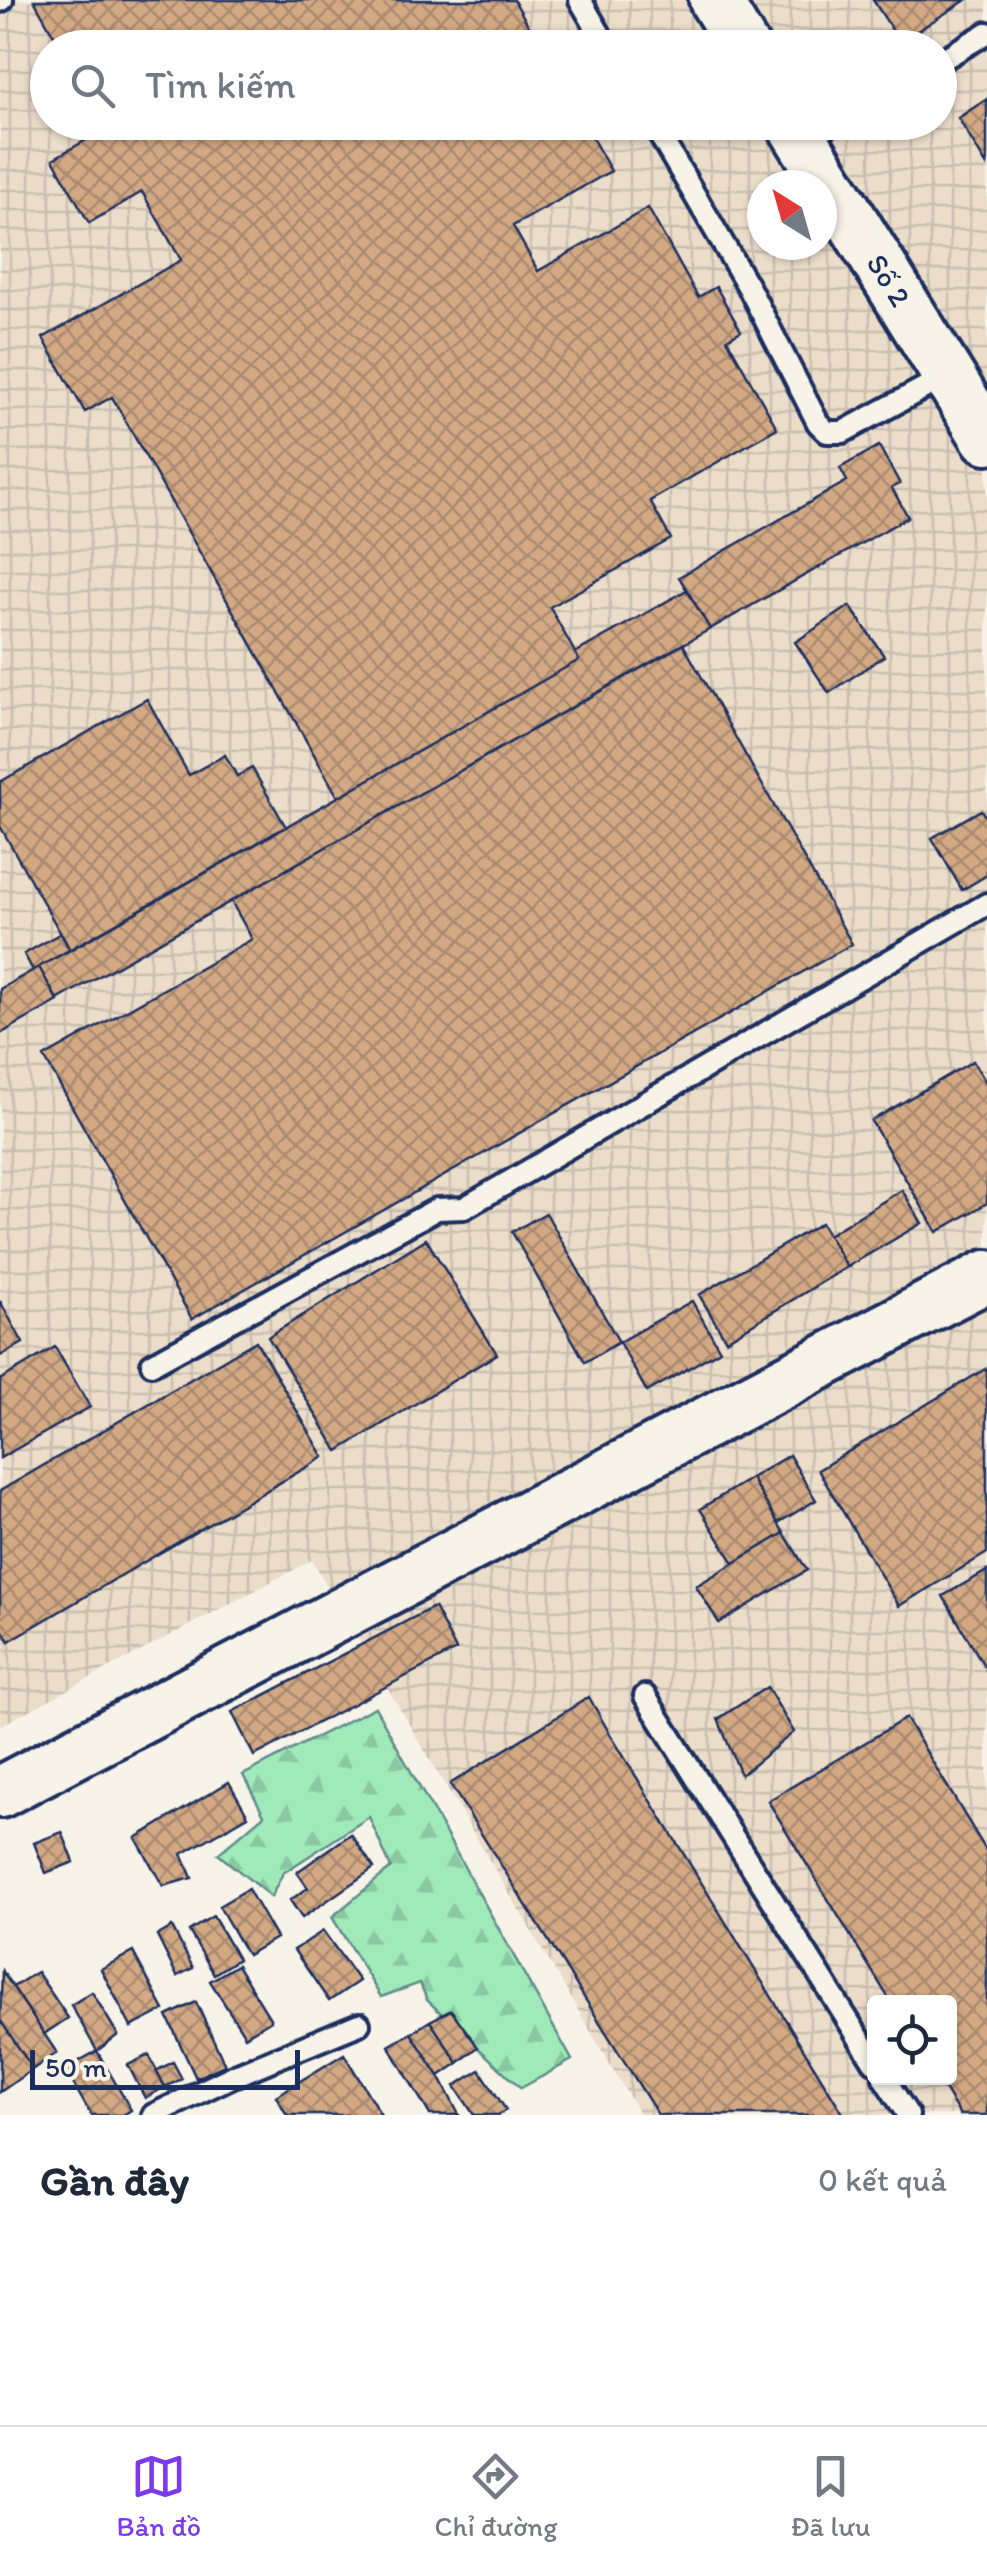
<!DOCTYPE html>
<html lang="vi">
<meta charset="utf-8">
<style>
:root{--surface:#fff;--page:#f2f2f3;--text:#1f2937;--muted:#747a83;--line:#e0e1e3;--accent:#7c3aed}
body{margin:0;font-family:Itim,sans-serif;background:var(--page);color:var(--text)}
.controls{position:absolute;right:30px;bottom:30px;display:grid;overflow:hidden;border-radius:10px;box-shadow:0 2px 8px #0004}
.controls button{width:90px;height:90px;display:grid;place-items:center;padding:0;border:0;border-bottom:2px solid var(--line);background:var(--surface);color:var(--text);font:50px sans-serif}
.compass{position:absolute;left:747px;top:170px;width:90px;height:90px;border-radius:50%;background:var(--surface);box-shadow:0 2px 8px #0004;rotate:323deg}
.scale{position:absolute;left:30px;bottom:25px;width:270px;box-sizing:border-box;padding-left:10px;border:5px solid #1b2f5e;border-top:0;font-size:28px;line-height:35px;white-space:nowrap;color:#1b2f5e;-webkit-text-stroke:8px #f7f3e8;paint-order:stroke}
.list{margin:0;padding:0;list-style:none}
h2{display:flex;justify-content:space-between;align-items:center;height:130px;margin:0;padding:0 40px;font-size:42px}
h2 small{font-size:32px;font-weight:400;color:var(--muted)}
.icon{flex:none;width:55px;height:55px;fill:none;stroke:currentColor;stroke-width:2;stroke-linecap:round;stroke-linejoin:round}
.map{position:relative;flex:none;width:987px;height:2115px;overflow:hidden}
.search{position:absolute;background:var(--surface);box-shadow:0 2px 8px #0004;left:30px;right:30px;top:30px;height:110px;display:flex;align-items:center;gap:25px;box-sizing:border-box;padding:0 35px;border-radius:55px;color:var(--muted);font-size:38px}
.sheet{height:310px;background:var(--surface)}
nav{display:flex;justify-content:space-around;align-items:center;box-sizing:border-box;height:140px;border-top:2px solid var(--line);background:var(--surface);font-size:28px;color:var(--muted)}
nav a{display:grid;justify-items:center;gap:5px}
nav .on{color:var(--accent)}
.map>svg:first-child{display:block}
.industrial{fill:url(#industrial-grid);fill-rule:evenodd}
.forest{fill:url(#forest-firs);stroke:#5e8c8b;stroke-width:2.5}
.building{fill:url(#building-cross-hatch);stroke:#1b2f5e;stroke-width:2.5}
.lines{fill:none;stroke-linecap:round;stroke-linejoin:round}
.service-casing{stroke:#1b2f5e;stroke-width:28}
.tertiary-casing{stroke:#1b2f5e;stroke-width:58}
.service{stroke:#f7f3e8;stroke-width:20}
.tertiary{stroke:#f7f3e8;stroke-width:50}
.labels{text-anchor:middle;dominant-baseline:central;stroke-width:8;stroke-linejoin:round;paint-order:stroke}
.street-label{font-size:30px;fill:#1b2f5e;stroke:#f7f3e8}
</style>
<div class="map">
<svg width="987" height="2115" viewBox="0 0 987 2115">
<defs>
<pattern id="industrial-grid" width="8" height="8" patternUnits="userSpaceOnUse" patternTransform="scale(2.5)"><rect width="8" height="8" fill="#ecddca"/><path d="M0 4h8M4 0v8" fill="none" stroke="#cabeb0"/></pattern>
<pattern id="forest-firs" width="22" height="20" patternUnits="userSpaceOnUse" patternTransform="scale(2.5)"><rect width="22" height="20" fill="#a0e9b8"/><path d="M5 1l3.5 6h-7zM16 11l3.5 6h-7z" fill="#89c8a1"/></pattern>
<pattern id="building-cross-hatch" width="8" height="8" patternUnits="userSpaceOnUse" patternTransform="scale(2.5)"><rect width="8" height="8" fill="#d3a984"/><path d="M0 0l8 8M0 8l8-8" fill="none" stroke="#aa8a6f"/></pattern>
</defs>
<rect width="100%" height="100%" fill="#f7f3e8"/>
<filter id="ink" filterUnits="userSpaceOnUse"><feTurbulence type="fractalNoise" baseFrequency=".01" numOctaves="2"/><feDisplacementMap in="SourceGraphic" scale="20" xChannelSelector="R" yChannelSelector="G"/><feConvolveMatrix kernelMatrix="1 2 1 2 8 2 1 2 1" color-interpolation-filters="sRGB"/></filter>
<g filter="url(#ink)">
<path class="industrial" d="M0,0H987V2115H640L312,1560L0,1726ZM48,48H940V122H48ZM762,185H822V245H762ZM874,2002H950V2078H874Z"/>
<path class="forest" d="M375,1707L572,2060L521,2088L427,2000L420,1983L381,1997L332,1917L391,1868L369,1817L283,1873L271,1897L218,1854L264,1815L243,1775Z"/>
<path class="building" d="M34,0H514L541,48H61Z
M873,0H966L900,42Z
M987,99V166L958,118Z
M104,122H583L611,171L513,226L538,271L648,208L698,297L716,287L741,331L727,339L777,428L650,501L671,539L550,607L579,660L338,797L112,397L85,412L43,338L181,260L142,192L89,223L53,159L107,128Z
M879,446L900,484L892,488L908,517L710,629L679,577L847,481L840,468Z
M687,590L710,629L57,1000L39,967L579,660L575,653Z
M850,606L884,656L829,693L795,642Z
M683,644L852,944L192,1319L44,1057L252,939L231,901Z
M147,699L189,775L225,755L237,776L252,768L286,827L70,950L0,826V782Z
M981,810L987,819V875L962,890L932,838Z
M61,933L70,950L33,970L24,954Z
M39,967L58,1001L0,1034V989Z
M973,1061L987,1084V1203L937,1232L871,1121Z
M902,1190L922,1223L847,1267L828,1235Z
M546,1213L619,1342L585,1362L512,1232Z
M821,1223L847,1267L726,1340L699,1295Z
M426,1239L497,1354L338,1451L268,1337Z
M0,1301L23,1343L0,1356Z
M692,1301L720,1350L647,1392L619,1342Z
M256,1341L324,1457L9,1641L0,1626V1491Z
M55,1347L90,1407L0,1458V1380Z
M987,1368V1553L899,1606L818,1470Z
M789,1455L816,1500L778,1523L751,1478Z
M751,1478L784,1533L734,1563L700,1509Z
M784,1533L807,1570L719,1623L696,1586Z
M987,1571V1671L943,1596Z
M434,1607L456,1650L254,1756L232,1712Z
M767,1687L794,1732L741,1775L718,1719Z
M589,1697L610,1734L844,2115H658L450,1784Z
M906,1718L987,1852V2115H960L937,2078H950V2002H891L768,1801Z
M229,1782L248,1816L182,1854L192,1878L163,1886L136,1838Z
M62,1832L74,1862L46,1873L34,1843Z
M351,1834L374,1868L302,1918L290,1900L308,1888L297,1872Z
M248,1889L276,1938L247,1955L219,1906Z
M213,1916L238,1959L214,1974L189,1931Z
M172,1927L193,1968L177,1976L157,1936Z
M323,1931L359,1981L329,2001L294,1950Z
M133,1952L164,2010L131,2027L101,1969Z
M237,1965L271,2020L245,2036L210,1981Z
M2,1971L57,2053L33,2069L0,2020Z
M37,1972L68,2018L44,2034L13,1987Z
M92,1992L118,2035L97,2051L71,2005Z
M196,2002L225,2065L196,2078L167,2016Z
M451,2010L478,2047L458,2063L430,2021Z
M0,2020L33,2069L0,2092Z
M430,2021L458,2063L439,2076L411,2033Z
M411,2033L439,2076L459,2115H430L389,2046Z
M97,2051L131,2110L123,2115H91L65,2069Z
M344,2054L381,2115H287L276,2096Z
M149,2055L165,2087L145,2098L128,2065Z
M173,2062L182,2079L165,2087L156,2071Z
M480,2070L506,2110L498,2115H474L455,2086Z"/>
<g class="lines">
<g class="service-casing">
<path id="service" d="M580,0L608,48
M0,1L2,0
M940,61L987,33
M652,122L749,288L818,423L827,432H843L948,375
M804,140L835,122
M152,1364L437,1209L464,1208L987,904
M645,1696L874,2062
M884,2078L908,2115
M153,2115L233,2076L359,2024"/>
</g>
<g class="tertiary-casing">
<path id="tertiary" d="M715,0L744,48
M791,122L987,438
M0,1792L987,1276"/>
</g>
<use href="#service" class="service"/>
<use href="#tertiary" class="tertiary"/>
</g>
</g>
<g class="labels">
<g class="street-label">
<text transform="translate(889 280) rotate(58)">Số 2</text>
</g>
</g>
</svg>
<div class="controls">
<button><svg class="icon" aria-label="locate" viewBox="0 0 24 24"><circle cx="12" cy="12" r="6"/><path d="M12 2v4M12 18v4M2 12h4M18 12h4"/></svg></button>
</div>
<svg class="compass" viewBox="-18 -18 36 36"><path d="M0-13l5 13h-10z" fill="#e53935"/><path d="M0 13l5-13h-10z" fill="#747a83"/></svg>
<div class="scale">50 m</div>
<div class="search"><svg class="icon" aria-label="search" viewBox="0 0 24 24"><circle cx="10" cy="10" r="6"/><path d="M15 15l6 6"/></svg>Tìm kiếm</div>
</div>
<section class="sheet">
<h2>Gần đây<small>0 kết quả</small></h2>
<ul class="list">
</ul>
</section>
<nav>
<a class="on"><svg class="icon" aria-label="map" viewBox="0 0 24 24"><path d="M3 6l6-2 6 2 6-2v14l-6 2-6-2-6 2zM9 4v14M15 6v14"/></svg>Bản đồ</a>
<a><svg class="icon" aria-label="directions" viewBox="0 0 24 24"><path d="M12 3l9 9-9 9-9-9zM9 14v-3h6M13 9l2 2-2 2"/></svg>Chỉ đường</a>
<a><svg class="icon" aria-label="saved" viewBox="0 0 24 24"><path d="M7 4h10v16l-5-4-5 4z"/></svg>Đã lưu</a>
</nav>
